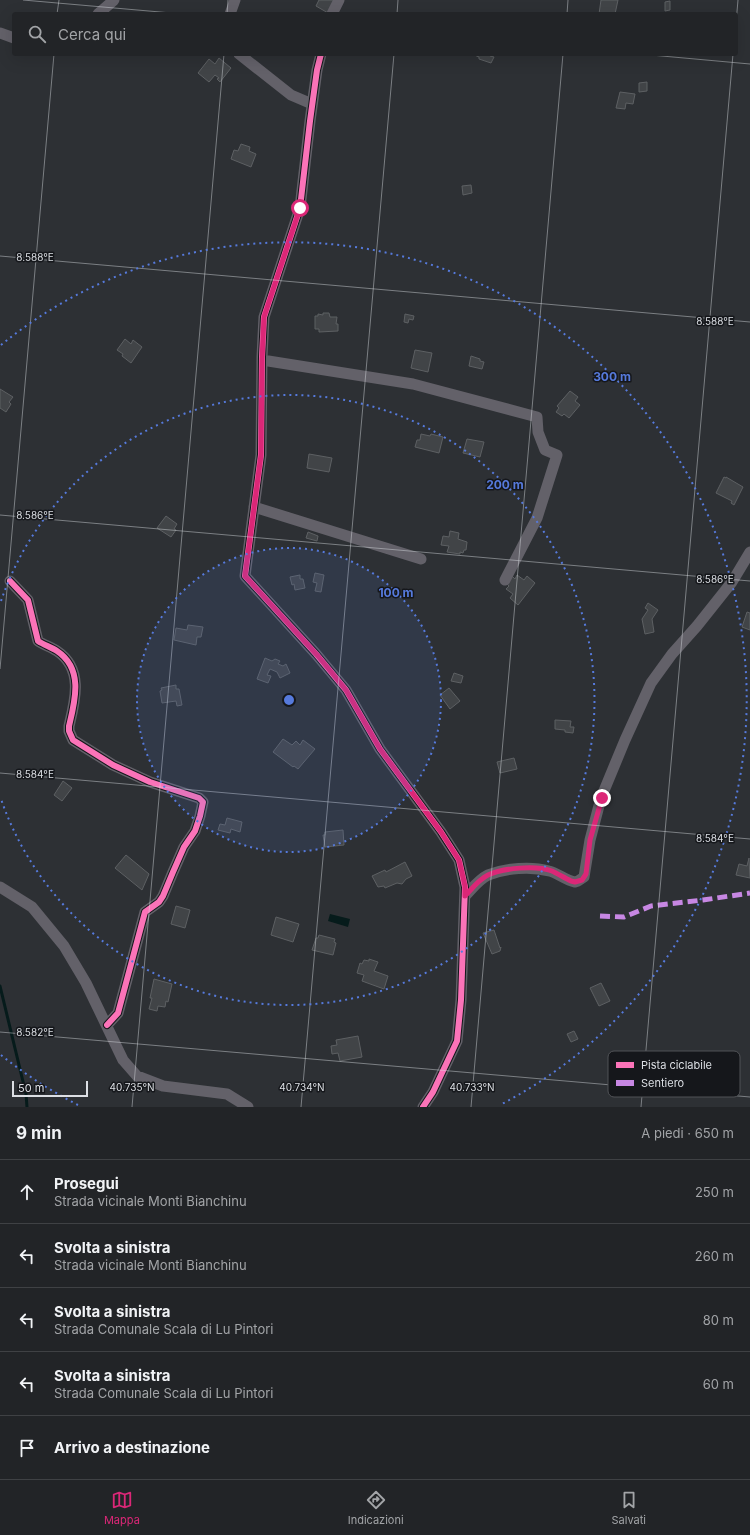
<!DOCTYPE html>
<html lang="it">
<meta charset="utf-8">
<style>
:root{--surface:#222427;--page:#2a2c2f;--text:#f1f3f6;--muted:#a2a4a7;--line:#3f4144;--accent:#db2777}
body{margin:0;font-family:Inter,sans-serif;background:var(--page);color:var(--text)}
.scale{position:absolute;left:12px;bottom:10px;width:76px;box-sizing:border-box;padding-left:4px;border:2px solid #dcdfe4;border-top:0;font-size:11px;line-height:14px;white-space:nowrap;color:#dcdfe4;-webkit-text-stroke:3px #15171b;paint-order:stroke}
.stop{position:absolute;width:12px;height:12px;margin:-9px;border:3px solid #db2777;border-radius:50%;background:#fff}
.stop.end{background:#db2777;border-color:#fff;box-shadow:0 1px 4px #0008}
.list{margin:0;padding:0;list-style:none}
h2{display:flex;justify-content:space-between;align-items:center;height:52px;margin:0;padding:0 16px;font-size:17px}
h2 small{font-size:13px;font-weight:400;color:var(--muted)}
.list li{display:grid;grid-template-columns:26px 1fr auto;gap:12px;align-items:center;box-sizing:border-box;height:64px;padding:0 16px;border-top:1px solid var(--line)}
.list b{display:block;font-size:15px;white-space:nowrap}
.list p{margin:0;font-size:13px;white-space:nowrap;color:var(--muted)}
.list em{font-size:13px;font-style:normal;color:var(--muted)}
.icon{flex:none;width:22px;height:22px;fill:none;stroke:currentColor;stroke-width:2;stroke-linecap:round;stroke-linejoin:round}
.map{position:relative;flex:none;width:750px;height:1107px;overflow:hidden}
.search{position:absolute;background:var(--surface);box-shadow:0 4px 16px #0002;left:12px;right:12px;top:12px;height:44px;display:flex;align-items:center;gap:10px;box-sizing:border-box;padding:0 14px;border-radius:4px;color:var(--muted);font-size:15px}
.sheet{height:372px;background:var(--surface)}
nav{display:flex;justify-content:space-around;align-items:center;box-sizing:border-box;height:56px;border-top:1px solid var(--line);background:var(--surface);font-size:11px;color:var(--muted)}
nav a{display:grid;justify-items:center;gap:2px}
nav .on{color:var(--accent)}
.map>svg:first-child{display:block}
.water{fill:#061b1b}
.lines{fill:none;stroke-linecap:round;stroke-linejoin:round}
.stream{stroke:#061b1b;stroke-width:3}
.building{fill:#414447;stroke:#5d6063}
.street{stroke:#636169;stroke-width:11}
.quiet{stroke:#c787e3;stroke-width:5;stroke-dasharray:10 5;stroke-linecap:butt}
.cycleway-casing{stroke:#15171b;stroke-width:8}
.cycleway{stroke:#fb73b8;stroke-width:6}
.route{stroke:#db2777;stroke-width:5}
.ticks{fill:none;stroke:#dcdfe4;stroke-width:1;stroke-opacity:0.45}
.ring{fill:none;stroke:#567adc;stroke-width:2;stroke-dasharray:2 4}
.key{fill:#15171b;stroke:#515357;stroke-width:1}
.key-label{font-size:11px;fill:#dcdfe4}
.ticks-label{font-size:10px;text-anchor:middle;fill:#dcdfe4;stroke:#15171b;stroke-width:3;stroke-linejoin:round;paint-order:stroke}
.centre{fill:#567adc;stroke:#15171b;stroke-width:2}
.ring-label{font-size:12px;text-anchor:middle;font-weight:bold;fill:#567adc;stroke:#15171b;stroke-width:3;stroke-linejoin:round;paint-order:stroke}
</style>
<div class="map">
<svg width="750" height="1107" viewBox="0 0 750 1107">
<rect width="100%" height="100%" fill="#2d3034"/>
<path class="water" d="M330,914L350,919L348,927L328,921Z"/>
<g class="lines">
<path class="stream" d="M0,986L26,1094L27,1107"/>
</g>
<path class="building" d="M319,0H337L328,13L316,6Z
M601,0H618L615,14H599Z
M670,1V10L665,11V2Z
M472,54H491L490,56L494,57L491,63L479,59V57Z
M219,58L231,68L220,82L217,79L219,78L215,75L209,82L198,73L209,59L215,64Z
M647,82V91L639,92V83Z
M620,92L635,94L633,104L626,103L625,109L616,108Z
M241,144L250,147L249,151L256,154L251,167L231,159L234,150L238,151Z
M471,185L472,193L463,195L462,186Z
M323,313H329L330,317H337L336,324H338V331L319,332V329H315V316H318V314L323,315Z
M405,314L414,316L413,320L409,319L408,323L404,322Z
M125,339L131,344L133,340L142,347L131,363L122,356L123,354L117,350Z
M415,350L432,353L428,372L411,368Z
M471,356L480,359V361L484,362L482,369L469,366Z
M0,389L13,397L9,402L11,404L6,412L0,408Z
M570,391L578,397L575,401L580,405L569,418L564,414L562,416L556,412L559,408L557,406Z
M421,434L430,436L431,434L443,437L439,453L415,447L417,440H420Z
M467,439L484,442L480,457L463,453Z
M309,454L332,458L329,472L307,468Z
M724,477L726,478V477L743,487L734,505L731,503L732,501L716,493Z
M166,516L177,524L174,529L176,530L171,537L157,528Z
M450,531L459,533L458,539L467,542L466,550H464L463,553L460,552V554L447,552L449,546L441,545L443,536L449,537Z
M308,532L318,536L317,541L306,538Z
M315,573L324,575L321,592L315,591L317,583L313,582Z
M300,575V579H303L305,588L295,590L294,584L292,585L290,577Z
M517,575L524,580L527,576L535,583L518,605L510,598L513,594L506,589L509,586L506,583L512,576L515,579Z
M648,603L658,610L652,619L654,632L645,634L642,619L648,610L645,608Z
M747,612L750,613V630L742,627Z
M188,625L203,627L201,637H197L196,645L174,640L176,628L187,630Z
M265,658L272,661L275,659L280,661L278,664L283,666L286,664L290,673L280,678L277,672L270,669L267,675L271,676L268,683L257,679Z
M454,673L463,676L461,683L451,681Z
M176,685V689H179L182,705L177,706L176,701L162,703L160,691L162,690L161,688Z
M449,688L460,701L450,709L440,695Z
M555,720L571,721L570,727H574L573,733L565,732V730L555,729Z
M283,739L292,745L296,741L300,745L303,740L315,749L298,769L294,766L293,767L273,752Z
M514,758L517,769L500,773L497,762Z
M63,781L72,788L62,801L54,795Z
M227,818L242,822L240,832L231,829L230,833L218,830L220,824L225,825Z
M343,830L344,845L325,847L323,835H325V832Z
M126,855L149,874L142,890L115,868Z
M749,858L750,878L736,875L739,864L747,866Z
M405,862L412,876L406,879L402,884L397,883L385,888L384,886L378,887L372,876L385,870L386,872Z
M176,906L190,910L185,928L171,924Z
M276,917L299,924L293,942L271,935Z
M494,930L500,948L501,947L500,951L492,954L483,933Z
M319,935L335,939L334,942L336,943L333,955L312,950L316,938H318Z
M369,959L378,962L374,971L388,976L384,989L362,981L364,975L357,973L360,963L362,964L364,960L369,961Z
M154,979L172,984L168,1002L166,1001L165,1007L158,1006L157,1011L149,1009L152,998H150Z
M601,983L610,1001L599,1006L590,988Z
M574,1031L578,1039L571,1042L567,1034Z
M358,1036L362,1057L340,1061L338,1053L332,1054L331,1046L337,1045L336,1040Z"/>
<g class="lines">
<path class="street" d="M98,14L114,0
M230,14L235,0
M332,14L339,0
M0,33L14,38
M239,54L291,95L312,104
M321,54L317,70L310,121L300,208L264,317L262,357L261,455L245,576L316,654L346,690L380,749L441,832L459,860L465,887L461,1000L457,1041L433,1092L423,1107
M262,360L413,384L537,417L538,432L545,450L557,455L537,518L505,580
M254,507L421,559
M10,581L28,600L38,641C44,645 51,647 57,651C84,669 75,701 69,726V731L73,740L113,765L150,782L199,798L203,802L200,816L195,831L184,847L173,872L163,896L159,902L145,912L118,1013L107,1025
M0,887L32,907L64,946L86,983L123,1060L137,1076L163,1086L227,1094L248,1107
M465,896C472,889 478,880 488,875C506,868 531,866 549,871C558,873 565,880 575,882L578,881L584,877L590,840L601,798L625,740L651,683L672,654L697,626L732,582L750,552"/>
<path class="quiet" d="M600,916L624,917L651,906L703,900L750,893"/>
<g class="cycleway-casing">
<path id="cycleway" d="M321,54L317,70L310,121L300,208L264,317L262,357L261,455L245,576L316,654L346,690L380,749L441,832L459,860L465,887L461,1000L457,1041L433,1092L423,1107
M10,581L28,600L38,641C44,645 51,647 57,651C84,669 75,701 69,726V731L73,740L113,765L150,782L199,798L203,802L200,816L195,831L184,847L173,872L163,896L159,902L145,912L118,1013L107,1025"/>
</g>
<use href="#cycleway" class="cycleway"/>
</g>
<g class="lines">
<path class="route" d="M300,208L264,317L262,360L261,455L245,576L318,656L346,690L380,749L441,832L459,860L465,886V896C472,889 478,880 488,875C503,868 536,865 552,871C558,874 565,878 571,881L575,882L582,880L586,874L590,840L602,798"/>
</g>
<path class="ticks" d="M23,0L183,14M57,14L59,0M227,14L228,0M397,14L398,0M567,14L568,0M736,23L738,0M640,54L750,64M0,256L750,322M0,515L750,581M0,669L54,54M0,773L750,839M0,1032L750,1097M132,1107L224,54M301,1107L394,54M471,1107L563,54M641,1107L733,54"/>
<circle cx="289" cy="700" r="152" fill="#567adc" fill-opacity=".12"/>
<g class="ring">
<circle cx="289" cy="700" r="152"/>
<path d="M1 601A305 305 0 1 1 1 799"/>
<path d="M78 1105A457 457 0 0 1 1 1055M1 345A457 457 0 1 1 500 1105"/>
</g>
<rect x="608" y="1051" width="132" height="46" rx="6" class="key"/>
<rect x="616" y="1062" width="18" height="6" fill="#fb73b8"/>
<rect x="616" y="1080" width="18" height="6" fill="#c787e3"/>
<g class="key-label">
<text x="641" y="1069">Pista ciclabile</text>
<text x="641" y="1087">Sentiero</text>
</g>
<g class="ticks-label">
<text x="35" y="261">8.588°E</text>
<text x="715" y="325">8.588°E</text>
<text x="35" y="519">8.586°E</text>
<text x="715" y="583">8.586°E</text>
<text x="35" y="778">8.584°E</text>
<text x="715" y="842">8.584°E</text>
<text x="35" y="1036">8.582°E</text>
<text x="132" y="1091">40.735°N</text>
<text x="302" y="1091">40.734°N</text>
<text x="472" y="1091">40.733°N</text>
</g>
<circle cx="289" cy="700" r="6" class="centre"/>
<g class="ring-label">
<text x="612" y="381">300 m</text>
<text x="505" y="489">200 m</text>
<text x="396" y="597">100 m</text>
</g>
</svg>
<div class="scale">50 m</div>
<div class="stop" style="left:300px;top:208px"></div>
<div class="stop end" style="left:602px;top:798px"></div>
<div class="search"><svg class="icon" aria-label="search" viewBox="0 0 24 24"><circle cx="10" cy="10" r="6"/><path d="M15 15l6 6"/></svg>Cerca qui</div>
</div>
<section class="sheet">
<h2>9 min<small>A piedi · 650 m</small></h2>
<ul class="list">
<li><svg class="icon" aria-label="ahead" viewBox="0 0 24 24"><path d="M12 20V5M6 11l6-6 6 6"/></svg><div><b>Prosegui</b><p>Strada vicinale Monti Bianchinu</p></div><em>250 m</em></li>
<li><svg class="icon" aria-label="left" viewBox="0 0 24 24"><path d="M17 20v-9H6M10 6l-5 5 5 5"/></svg><div><b>Svolta a sinistra</b><p>Strada vicinale Monti Bianchinu</p></div><em>260 m</em></li>
<li><svg class="icon" aria-label="left" viewBox="0 0 24 24"><path d="M17 20v-9H6M10 6l-5 5 5 5"/></svg><div><b>Svolta a sinistra</b><p>Strada Comunale Scala di Lu Pintori</p></div><em>80 m</em></li>
<li><svg class="icon" aria-label="left" viewBox="0 0 24 24"><path d="M17 20v-9H6M10 6l-5 5 5 5"/></svg><div><b>Svolta a sinistra</b><p>Strada Comunale Scala di Lu Pintori</p></div><em>60 m</em></li>
<li><svg class="icon" aria-label="arrive" viewBox="0 0 24 24"><path d="M6 21V4h12l-3 4 3 4H6"/></svg><div><b>Arrivo a destinazione</b></div></li>
</ul>
</section>
<nav>
<a class="on"><svg class="icon" aria-label="map" viewBox="0 0 24 24"><path d="M3 6l6-2 6 2 6-2v14l-6 2-6-2-6 2zM9 4v14M15 6v14"/></svg>Mappa</a>
<a><svg class="icon" aria-label="directions" viewBox="0 0 24 24"><path d="M12 3l9 9-9 9-9-9zM9 14v-3h6M13 9l2 2-2 2"/></svg>Indicazioni</a>
<a><svg class="icon" aria-label="saved" viewBox="0 0 24 24"><path d="M7 4h10v16l-5-4-5 4z"/></svg>Salvati</a>
</nav>
